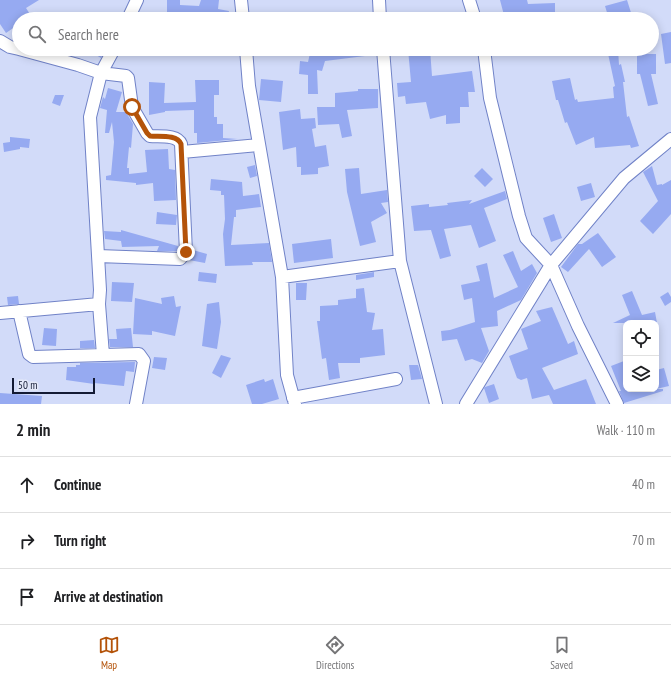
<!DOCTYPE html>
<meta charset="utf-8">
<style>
:root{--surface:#fff;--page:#f2f2f2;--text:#202124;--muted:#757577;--line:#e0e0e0;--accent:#b45309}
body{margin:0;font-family:"PT Sans Narrow",sans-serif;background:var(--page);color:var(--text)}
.controls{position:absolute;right:12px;bottom:12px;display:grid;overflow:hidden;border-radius:8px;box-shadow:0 2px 10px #0003}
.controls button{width:36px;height:36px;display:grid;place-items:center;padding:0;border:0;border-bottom:1px solid var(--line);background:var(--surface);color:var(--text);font:20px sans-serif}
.scale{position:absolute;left:12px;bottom:10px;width:83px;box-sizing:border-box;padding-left:4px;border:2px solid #131a34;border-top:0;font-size:11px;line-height:14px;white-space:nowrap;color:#131a34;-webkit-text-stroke:3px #e4e9f8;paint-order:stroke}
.stop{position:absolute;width:12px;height:12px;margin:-9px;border:3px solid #b45309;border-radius:50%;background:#fff}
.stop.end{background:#b45309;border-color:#fff;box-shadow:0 1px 4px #0008}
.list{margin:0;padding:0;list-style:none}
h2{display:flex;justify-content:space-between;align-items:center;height:52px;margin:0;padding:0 16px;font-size:17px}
h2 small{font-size:13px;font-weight:400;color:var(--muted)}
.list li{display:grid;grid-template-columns:26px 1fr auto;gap:12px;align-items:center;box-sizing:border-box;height:56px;padding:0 16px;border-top:1px solid var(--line)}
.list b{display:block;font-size:15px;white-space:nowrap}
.list em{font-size:13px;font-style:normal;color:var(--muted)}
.icon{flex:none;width:22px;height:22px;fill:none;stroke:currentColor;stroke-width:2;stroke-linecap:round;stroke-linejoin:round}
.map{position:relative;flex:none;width:671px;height:404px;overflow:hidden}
.search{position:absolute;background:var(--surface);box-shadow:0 2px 10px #0003;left:12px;right:12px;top:12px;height:44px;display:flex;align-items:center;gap:10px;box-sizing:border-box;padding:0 14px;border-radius:22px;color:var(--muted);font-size:15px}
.sheet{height:220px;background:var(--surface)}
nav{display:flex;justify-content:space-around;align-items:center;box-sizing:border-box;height:56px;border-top:1px solid var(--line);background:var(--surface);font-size:11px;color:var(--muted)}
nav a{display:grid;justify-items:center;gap:2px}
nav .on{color:var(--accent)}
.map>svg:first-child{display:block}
.building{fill:#96aaf1}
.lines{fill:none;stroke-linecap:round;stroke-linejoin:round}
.street-casing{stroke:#7082c7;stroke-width:14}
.street{stroke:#fff;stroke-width:12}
.route{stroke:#b45309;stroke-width:5}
</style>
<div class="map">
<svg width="671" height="404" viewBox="0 0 671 404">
<rect width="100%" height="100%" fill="#d2dbf9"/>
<path class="building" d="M0,0H39L26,8L33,19H19V24L6,33L0,24Z
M167,0H180V5L199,6L201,0H219L218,9L229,11L227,19H167Z
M500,0H527L528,4L555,3V19H505Z
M627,0L633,19H609L605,6Z
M671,32V63L665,64L661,34Z
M86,49H105L101,58Z
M311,49H372L373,55L325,61L322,71L317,70L318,94H308V75L299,74L300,61L308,62Z
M408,49H430L432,76L472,71L475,92H468L469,107H460V123L446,124V115L430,119L426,102L406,104L405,96L398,97L397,83L411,82Z
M607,49H618L619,65L621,64L625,82H623L627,117L629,116L639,146L631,148L630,145L595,148L594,137L576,145L567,122L565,123L558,100H556L552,81L570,78L575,100L577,99L578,102L614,98L613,87L615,86Z
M637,54H656V74H651L658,104L648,106L640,74H637Z
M261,79L283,81L281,102L259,100Z
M195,80H219V95H214V117H217V124H223V138L238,139L197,143V133H194V110L165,111V112L149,115V82L165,83L164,103L196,102Z
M108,88L122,92L116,112H126L133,124L131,148L129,147L127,168H129V174L147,172L145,150L168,149L169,169L175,170L176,200L154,201L153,183L136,185V183L106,180V176L111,175L114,142L112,122L109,133H105L107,110L100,108L103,97L105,99Z
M358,89H378V108L347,110L352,136L342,138L339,124L318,125L317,107H335V93L358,91Z
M55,95H64L60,106L52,103Z
M300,109L301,119L315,118L316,128L312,129L315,147L326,145L329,166L318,168V174L301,175V167H297L296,147L283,150L279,112Z
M10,137L30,139L29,148L20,147V149L4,152L3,143L10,142Z
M255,165L257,176L250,178L247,167Z
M652,166L657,185L662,184V185L671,180V214L653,234L640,221L658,201L643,172Z
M359,168L361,194L387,190L388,202L381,203L387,213L371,222L376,242L360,246L347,192L345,169Z
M482,168L493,179L485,187L474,176Z
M211,179L242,182L243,196L259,194L261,207L236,210V217H234L231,245L269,243L272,262H252L253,265L225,266L223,234L225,219L224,195H221V191L210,190Z
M591,183L595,197L581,201L577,187Z
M505,191L507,199L484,208L496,241L479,248L471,225L444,229L451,256L440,259L431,230L414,231L411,206L429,204V207L448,205L447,203L472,200L469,204Z
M157,212L177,215L176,225L156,224Z
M554,214L562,238L551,242L543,218Z
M121,230L178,246V249L177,251H157L159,246L122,247L121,241L105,239L104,231L121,232Z
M598,233L616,257L602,267L589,249L568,272L561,267L578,244H582Z
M331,239L333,258L294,263L292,244Z
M193,250L207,254L205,263L189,260L192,256Z
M513,251L521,271L532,264L537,273L521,300L497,311L498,326L481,328L489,351L482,363L472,359L465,361L457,339L442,341L441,331L450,330L475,322L472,298L464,300L461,285L480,281L476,266L487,263L494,298L518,287L503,255Z
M199,272L217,274L216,283L198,281Z
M374,272V277L356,280V275Z
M112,282L134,283L132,302L111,301Z
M296,283H307L306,300H296Z
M364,288L367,312L375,313L372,330L383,329L385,355L360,358V363H338L340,378L329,380L326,358L322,359L317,321H320V306L338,305V300L356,298V289Z
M632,291L642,315L655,312L657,323H613L630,315L622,295Z
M668,292L671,297V302L665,306L660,297Z
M18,296L19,304L8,305L7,297Z
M174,296L176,307L181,306L175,336L152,331V335L133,334L135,298L162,304L161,298Z
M219,302L221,322L217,349L202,346L207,304Z
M552,307L568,344L574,341L578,354L542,368L554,390L586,379L596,404H553L549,395L532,399L527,378L521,380L517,378L509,356L528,349L521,329L541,321L536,311Z
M44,328L57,329L56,346L42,345Z
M131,328L133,347H110L109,339H117L116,329Z
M94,340L95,348H80V341Z
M221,355L231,358L221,378L212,373Z
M154,357L167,358L165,370L152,368Z
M624,361L626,366V389H663V391L624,403L619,391H621L611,366Z
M135,362L134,372L126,371L124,386L94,383V384L66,380L67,367H76V365H80V363Z
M409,365H418L422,379L411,380Z
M664,368L669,386L656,389V370Z
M264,379L265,382L273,379L279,399L262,404H252L246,385Z
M494,384L499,399L489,403L484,388L485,387Z
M0,393L42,396L41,404H0Z"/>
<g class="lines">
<g class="street-casing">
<path id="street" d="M241,0L243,19
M379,0L380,19
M469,0L475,19
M128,19L137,0
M0,41L10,47L19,49
M19,49L78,65L101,73L114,49
M246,49L249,86L282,277L287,375L295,404
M383,49L400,261L436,404
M484,49L490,98L519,216L526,238L551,265L578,326L617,404
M182,152L259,145
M282,277L400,261
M99,304L103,355
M19,311L29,354L33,357L139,354L144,361L136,404
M0,313L99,304L100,290L90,117L101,73L126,76L128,78L132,107L147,133L150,136C159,137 177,134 181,144L186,252L180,259L98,256
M293,398L396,379
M466,404L551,265L624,178L671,139"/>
</g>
<use href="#street" class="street"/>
</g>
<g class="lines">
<path class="route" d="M132,107L147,133L150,136C159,137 177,134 181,144L186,252"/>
</g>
</svg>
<div class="controls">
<button><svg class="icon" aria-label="locate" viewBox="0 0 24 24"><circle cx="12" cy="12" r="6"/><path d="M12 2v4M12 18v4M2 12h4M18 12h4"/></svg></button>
<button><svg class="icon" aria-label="layers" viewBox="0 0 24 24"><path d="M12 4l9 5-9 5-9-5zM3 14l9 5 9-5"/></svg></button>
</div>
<div class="scale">50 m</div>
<div class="stop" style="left:132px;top:107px"></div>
<div class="stop end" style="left:186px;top:252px"></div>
<div class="search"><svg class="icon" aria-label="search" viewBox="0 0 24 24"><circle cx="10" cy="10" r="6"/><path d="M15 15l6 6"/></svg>Search here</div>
</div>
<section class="sheet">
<h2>2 min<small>Walk · 110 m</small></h2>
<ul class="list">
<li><svg class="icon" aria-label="ahead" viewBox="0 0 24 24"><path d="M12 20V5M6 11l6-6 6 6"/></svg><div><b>Continue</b></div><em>40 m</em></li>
<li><svg class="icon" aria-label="right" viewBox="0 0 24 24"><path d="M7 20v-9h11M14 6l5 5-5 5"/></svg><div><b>Turn right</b></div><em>70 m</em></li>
<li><svg class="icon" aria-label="arrive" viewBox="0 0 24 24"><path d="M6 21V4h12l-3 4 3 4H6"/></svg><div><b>Arrive at destination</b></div></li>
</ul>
</section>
<nav>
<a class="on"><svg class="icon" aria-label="map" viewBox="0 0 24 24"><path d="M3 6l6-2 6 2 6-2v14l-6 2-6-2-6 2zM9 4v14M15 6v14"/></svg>Map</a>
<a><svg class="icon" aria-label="directions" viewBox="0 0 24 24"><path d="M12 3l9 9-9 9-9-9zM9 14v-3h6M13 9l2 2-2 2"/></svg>Directions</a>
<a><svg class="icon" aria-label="saved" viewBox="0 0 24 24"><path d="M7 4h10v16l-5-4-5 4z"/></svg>Saved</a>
</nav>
